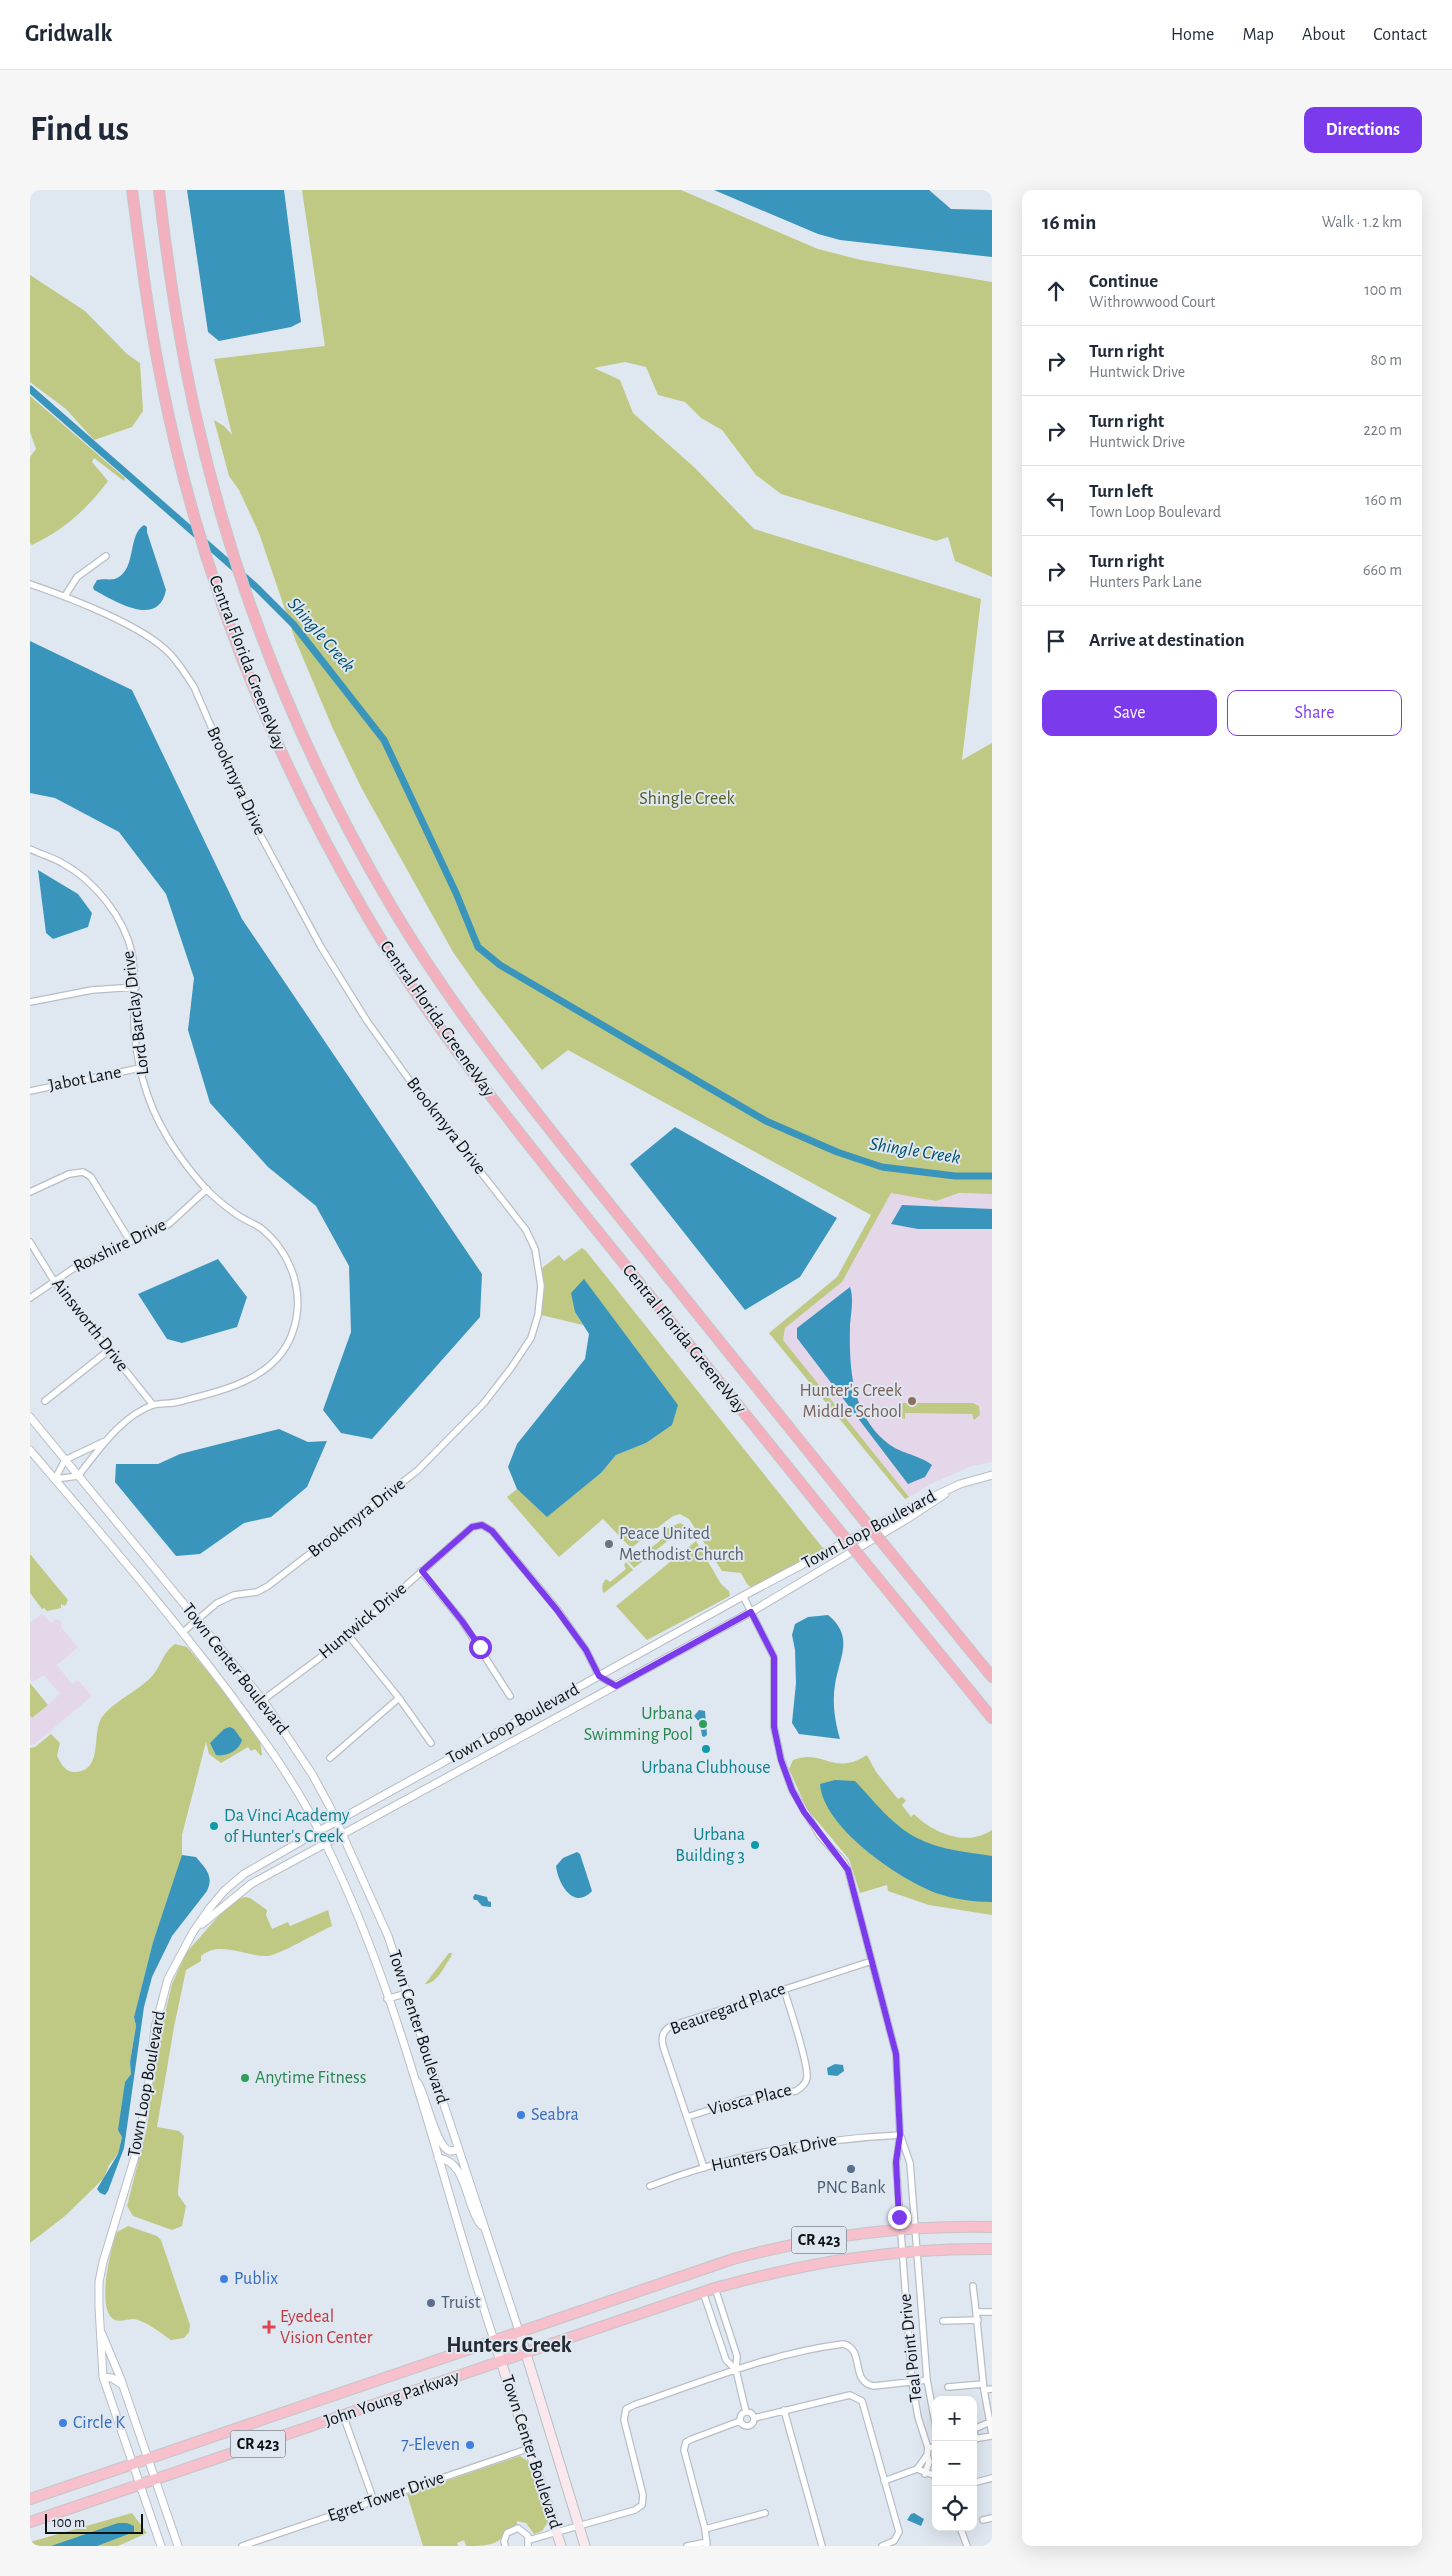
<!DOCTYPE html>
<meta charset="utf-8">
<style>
:root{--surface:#fff;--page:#f6f6f7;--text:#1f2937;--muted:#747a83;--line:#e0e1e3;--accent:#7c3aed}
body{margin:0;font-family:"Alegreya Sans",sans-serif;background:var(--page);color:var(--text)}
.controls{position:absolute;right:15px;bottom:15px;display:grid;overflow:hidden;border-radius:10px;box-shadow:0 5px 20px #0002}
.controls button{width:45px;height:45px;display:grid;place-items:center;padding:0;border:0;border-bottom:1px solid var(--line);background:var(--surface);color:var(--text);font:25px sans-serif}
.scale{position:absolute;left:15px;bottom:12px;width:98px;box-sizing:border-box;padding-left:5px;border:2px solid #0e1114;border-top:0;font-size:14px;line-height:18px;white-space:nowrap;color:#0e1114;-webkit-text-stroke:4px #dfe7f1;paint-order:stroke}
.stop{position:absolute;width:15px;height:15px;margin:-11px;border:4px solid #7c3aed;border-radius:50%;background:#fff}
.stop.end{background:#7c3aed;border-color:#fff;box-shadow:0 1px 5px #0008}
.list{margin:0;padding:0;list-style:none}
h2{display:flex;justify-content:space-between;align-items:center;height:65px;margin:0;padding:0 20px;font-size:21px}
h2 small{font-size:16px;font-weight:400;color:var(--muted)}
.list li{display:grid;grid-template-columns:32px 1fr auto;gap:15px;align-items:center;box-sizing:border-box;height:70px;padding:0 20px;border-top:1px solid var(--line)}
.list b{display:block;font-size:19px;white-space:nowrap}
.list p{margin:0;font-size:16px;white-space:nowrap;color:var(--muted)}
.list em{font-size:16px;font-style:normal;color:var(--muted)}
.actions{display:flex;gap:10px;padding:15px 20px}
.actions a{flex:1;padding:11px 0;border:1px solid var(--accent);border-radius:10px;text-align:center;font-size:18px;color:var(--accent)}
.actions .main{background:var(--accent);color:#fff}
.icon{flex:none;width:28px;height:28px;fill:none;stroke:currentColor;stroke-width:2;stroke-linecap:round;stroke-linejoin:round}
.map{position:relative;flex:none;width:962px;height:2356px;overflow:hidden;border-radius:10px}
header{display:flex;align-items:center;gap:30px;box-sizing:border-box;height:70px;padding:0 25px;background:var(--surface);border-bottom:1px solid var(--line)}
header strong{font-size:24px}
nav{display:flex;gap:28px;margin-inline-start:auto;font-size:18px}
.intro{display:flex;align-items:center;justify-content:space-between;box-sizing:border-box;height:120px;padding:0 30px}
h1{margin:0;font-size:35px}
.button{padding:12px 22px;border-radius:10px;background:var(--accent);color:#fff;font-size:18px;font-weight:700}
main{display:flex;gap:30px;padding:0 30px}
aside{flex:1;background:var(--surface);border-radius:10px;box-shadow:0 5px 20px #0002}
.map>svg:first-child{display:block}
.education{fill:#e5d7ea}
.green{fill:#bfc983}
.water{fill:#3a95bc}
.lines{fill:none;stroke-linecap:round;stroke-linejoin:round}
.canal{stroke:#3a95bc;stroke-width:7}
.minor-casing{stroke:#b7bec7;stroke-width:8}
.tertiary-casing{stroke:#b7bec7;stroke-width:9}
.secondary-casing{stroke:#b7bec7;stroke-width:11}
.trunk-casing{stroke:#c5c6c7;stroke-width:12}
.motorway-casing{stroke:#c5c6c7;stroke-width:12}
.minor{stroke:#fff;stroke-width:5.5}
.tertiary{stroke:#fff;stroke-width:7}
.secondary{stroke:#fbe8ec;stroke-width:9}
.trunk{stroke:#f6c0cc;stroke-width:10}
.motorway{stroke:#f3b1bf;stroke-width:10}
.motorway-bridge-casing{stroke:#c5c6c7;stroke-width:12;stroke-linecap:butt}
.motorway-bridge{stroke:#f3b1bf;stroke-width:10}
.route{stroke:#7c3aed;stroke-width:6}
.education-dot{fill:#8d6e63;stroke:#dfe7f1;stroke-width:2}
.worship-dot{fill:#6b7280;stroke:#dfe7f1;stroke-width:2}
.leisure-dot{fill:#2e9e5b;stroke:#dfe7f1;stroke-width:2}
.culture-dot{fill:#0f9aa8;stroke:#dfe7f1;stroke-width:2}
.shop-dot{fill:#3f7fe0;stroke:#dfe7f1;stroke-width:2}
.service-dot{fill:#5c6f8a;stroke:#dfe7f1;stroke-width:2}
.health-dot{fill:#e0444e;stroke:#dfe7f1;stroke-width:2}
.labels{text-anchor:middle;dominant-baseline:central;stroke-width:4;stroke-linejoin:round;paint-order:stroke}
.shield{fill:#dfe7f1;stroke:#4d5156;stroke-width:1}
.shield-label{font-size:16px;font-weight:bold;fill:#0e1114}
.street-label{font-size:18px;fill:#0e1114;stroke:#dfe7f1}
.park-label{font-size:18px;fill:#555b23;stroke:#dfe7f1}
.education-label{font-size:18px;fill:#785e54;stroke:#dfe7f1;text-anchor:end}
.worship-label{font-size:18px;fill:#5b616d;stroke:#dfe7f1;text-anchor:start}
.leisure-label{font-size:18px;fill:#27864d;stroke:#dfe7f1;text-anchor:end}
.culture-label{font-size:18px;fill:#0d838f;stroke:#dfe7f1}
.shop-label{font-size:18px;fill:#366cbe;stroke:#dfe7f1;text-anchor:start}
.service-label{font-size:18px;fill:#4e5e75;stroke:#dfe7f1}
.health-label{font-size:18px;fill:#be3a42;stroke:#dfe7f1;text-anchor:start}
.water-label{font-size:19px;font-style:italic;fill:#004e69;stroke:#dfe7f1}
.district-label{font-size:22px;font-weight:bold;fill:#252b32;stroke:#dfe7f1}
</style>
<header>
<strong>Gridwalk</strong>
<nav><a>Home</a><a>Map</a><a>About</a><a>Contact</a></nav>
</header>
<div class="intro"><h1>Find us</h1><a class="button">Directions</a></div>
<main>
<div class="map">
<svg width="962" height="2356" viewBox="0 0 962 2356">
<rect width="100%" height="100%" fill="#dfe7f1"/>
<path class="education" d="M861,1003L962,1004V1272L939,1277L901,1294L879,1307L753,1150L755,1138L812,1092Z
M12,1423L21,1433L26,1429L31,1431V1437L48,1457L27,1475L42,1494L48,1490L62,1506L5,1554L0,1555V1525L3,1528L30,1504L14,1485L3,1492L0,1488V1433Z"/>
<path class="green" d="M272,0H651L788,59L831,70L962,92V387L925,371L918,347L906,351L751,304L726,285L692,240L671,228L655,212L628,205L616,177L595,172L564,178L590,190L603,223L665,278L724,339L951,409L932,570L962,553V1004L929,1003L906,1011L861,1003L812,1092L755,1138L753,1150L879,1307L875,1309L739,1143L807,1087L841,1025L538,860L512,880L451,802L423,762L332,599L303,539L265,449L229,343L209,300L199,286L184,230L194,236L202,245L184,169L295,156Z
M0,85L55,121L97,164L110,173L113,221L102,237L64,250L36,219L0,192Z
M0,206L95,288L94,291L64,268L62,272L78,291C56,320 35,339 2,355L0,353V267L6,259L0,242Z
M552,1058L556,1061L796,1362L725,1400L717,1394L711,1383L692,1381L659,1329L650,1324L643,1326L601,1358L573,1329L529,1367L477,1307L487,1299L517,1326L571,1283L586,1265L616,1253L641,1235L545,1122L553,1135L511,1125L514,1097L512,1078L529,1065L534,1071Z
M873,1213H943L949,1216L950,1225L944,1230L942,1224L875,1223V1229L868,1227L866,1220L868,1215Z
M650,1333L656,1336L615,1369L609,1361L611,1359L616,1362L637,1345L634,1341L636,1339Z
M666,1351L691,1394L699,1401L700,1406L617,1450L586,1416Z
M607,1363L614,1370L604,1378L598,1371Z
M0,1364L38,1410L35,1416L31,1414V1418L17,1421L14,1418L12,1419L0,1403Z
M596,1372L603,1380L574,1403C571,1398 572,1393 576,1389L580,1392L596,1379L594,1375Z
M145,1454L157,1457L186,1491L230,1551L232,1564L231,1566L225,1559L221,1561L218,1557L191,1573L179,1564L176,1552L152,1645V1669L123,1752L104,1827L106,1836L100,1872L101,1884L95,1892L92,1946L88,1964L79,1975L74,1988L35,2026L0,2053V1558L5,1557L21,1544L30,1553L27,1566C31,1574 36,1583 46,1582C74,1580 61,1543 72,1527C85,1510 109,1501 123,1485C132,1474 133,1462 145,1454Z
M0,1493L18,1515L2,1528L0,1525Z
M837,1565L846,1582L868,1609L872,1607L876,1611L872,1615L881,1627L884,1624C904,1644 937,1657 962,1640V1725L899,1715L858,1701L857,1695L830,1703L819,1669L777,1619L759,1579L763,1570C793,1558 803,1587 837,1565Z
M215,1707L220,1708L237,1720L236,1725L242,1739L258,1732L260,1736L298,1720L302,1736C288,1742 249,1765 238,1766C216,1767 190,1750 171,1766V1771L156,1780L144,1837L127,1937L149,1941L154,1946L148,2000V2005L156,2016L152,2036L142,2040L103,2026L97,2016L117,1937L128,1853L142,1794L156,1763L193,1721L208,1709Z
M419,1763H422L421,1767C414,1776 408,1793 395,1794Z
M98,2036L127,2046L131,2050L160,2135L159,2142L154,2148L141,2150C130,2143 117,2131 104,2129C98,2129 90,2132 85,2130C65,2122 81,2057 87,2042Z
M490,2266L499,2272L518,2332L512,2341L504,2344L496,2333L487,2331V2336C475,2341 476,2346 468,2351C459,2356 447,2356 436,2356L434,2350L427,2353L428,2356H393L377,2304Z
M102,2323L117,2343L88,2356H0V2352Z"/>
<path class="water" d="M157,0H254L271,132L261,137L189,151L178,142Z
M684,0H899L921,19L962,20V67L810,50L788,44Z
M114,335L117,337V342L136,400C128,439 85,411 64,400L63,397L67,390C74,388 81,391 87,388C107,378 97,346 114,335Z
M0,451L102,500L212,729L452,1084L450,1127L342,1249L311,1243L293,1220L321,1142L319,1076L286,1016L238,977L180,913L158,840L164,788L136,704L89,642L25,608L0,603Z
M8,680L48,704L62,723L58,737L23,749L16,743Z
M645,937L807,1028L770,1087L715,1120L600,974Z
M872,1015L962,1019V1039H888L861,1034Z
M188,1069L217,1107L207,1137L152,1153L137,1149L108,1104Z
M554,1089L648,1215L642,1235L616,1253L586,1265L571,1283L517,1327L487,1299L478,1277L487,1254L555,1169L559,1144L545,1122L541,1103Z
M820,1097C824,1108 821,1123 820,1135C819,1176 821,1222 855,1251C869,1264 888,1264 902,1275L895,1287L878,1294L767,1148V1138Z
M249,1239L278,1252L297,1251L277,1297L241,1327L214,1333L170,1364L146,1366L85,1292L86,1274H128L150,1264Z
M798,1425C825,1447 809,1467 805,1495C802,1513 805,1532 810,1549L769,1544L762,1533L766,1493L765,1460L762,1445L765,1434L778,1427Z
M669,1520L675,1521L677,1545L674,1547L672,1546L670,1533L664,1526Z
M200,1537L204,1539L212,1550C209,1561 196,1567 186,1565L180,1553L194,1539Z
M805,1590L825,1591C844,1611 862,1635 887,1648C909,1660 938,1662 962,1666V1712C943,1712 923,1709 906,1703C867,1688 793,1637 790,1594Z
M547,1662L550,1664L562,1701C543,1721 528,1693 526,1676L533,1668Z
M152,1665L166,1667C176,1679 184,1686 177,1701L142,1746L122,1787L114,1817L94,1958L78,2001L75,2005L70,2003L67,1999L88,1964L92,1947L88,1940L95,1892L101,1884L100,1872L106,1836L104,1827L123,1752Z
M445,1704L457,1707L458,1711L461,1712V1717L452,1716L447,1710H444L443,1707Z
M805,1874L813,1875L814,1881L807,1886L798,1885L797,1878Z
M884,2323L894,2329L891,2336L877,2330L881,2324Z
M88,2333H97L104,2336V2342L67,2356H21Z"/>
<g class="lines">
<path class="canal" d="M0,199L226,397L264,435L354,550L426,703L448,757L470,775L736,931L807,962L852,977L925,986H962"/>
<g class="minor-casing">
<path id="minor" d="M0,394C38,407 115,436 141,465C150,475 157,486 164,497L220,626L291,757L337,831L388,902L496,1040L505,1059L511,1096L508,1125L501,1148L481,1178L454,1213L387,1281L238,1396L227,1402L204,1405L187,1413L153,1442
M35,406L47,387L76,366
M0,659C10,664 22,667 32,673C64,690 94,727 102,763C106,786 104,808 104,832C105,869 116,911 135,943C146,963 161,982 176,999C185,1008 196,1017 206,1024C214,1030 224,1033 232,1039C263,1065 276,1106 262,1144C245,1190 191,1201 148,1212C140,1214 130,1213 123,1215C91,1226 68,1261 48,1286L25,1289
M0,812L62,800L106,797
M0,901L110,878
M0,1002L39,984L53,982L61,987L100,1051
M0,1052L24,1091L123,1215
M0,1108L50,1074L139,1034L177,999
M15,1211L79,1160
M25,1289L35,1270L77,1250
M391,1381L432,1431L480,1506
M713,1406L744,1467V1537L751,1569L762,1600L790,1646L814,1672L818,1680L866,1864L870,1945L866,1974L882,2192L888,2227L898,2258L897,2265L887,2279
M319,1446L369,1508L401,1553
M233,1510L319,1446L442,1337L452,1335L462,1341L527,1419L556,1460L569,1486L586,1496
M300,1568L369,1508
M357,1809L377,1803
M657,1927L711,1910L766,1901C772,1897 777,1893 777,1886C777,1867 760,1820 754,1799
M871,1947L880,1973L897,2190L906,2237
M674,1978L633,1856C631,1846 633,1841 641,1836L842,1771
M620,1996C700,1965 785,1949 870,1945
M943,2096L946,2122
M685,2098L707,2166L706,2180L716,2222
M673,2102L696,2170L706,2180
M962,2122H946L954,2200L962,2244
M913,2131L948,2130
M918,2197L953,2194
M954,2200L962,2199
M754,2220L792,2356
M710 2229a7 7 0 1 1 14 0a7 7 0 1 1-14 0Z
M313,2225L344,2311
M724,2228L820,2205L832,2211L869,2342L864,2351L852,2356
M943,2249L962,2246
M945,2249L944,2239L960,2232
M898,2258L906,2257
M887,2279L906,2286
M895,2284L899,2272L897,2265
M854,2291L887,2279
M943,2293L962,2288
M953,2330L962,2328
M930,2337L937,2356
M675,2339L735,2323
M499,2350L605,2320L612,2315L613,2305L594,2230L596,2219L604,2215C672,2192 741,2163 813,2154C836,2159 819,2192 844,2196L897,2190
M212,2356L500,2258
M475,2356L474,2351L477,2343L488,2338L498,2346V2356
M657,2356L677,2352
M677,2356L675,2339L654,2260L656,2252L662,2249L710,2231"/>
</g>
<g class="tertiary-casing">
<path id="tertiary" d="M0,1227L233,1510L282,1584L300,1617L358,1746L489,2141
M0,1260C66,1338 133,1415 195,1497C226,1539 258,1582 283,1629C369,1792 406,1976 464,2150
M172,1734L221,1694L721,1422L877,1329L915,1304
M388,1893C396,1906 406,1958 420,1961C423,1961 425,1960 428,1960
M408,1968C438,1971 435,2016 451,2035
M72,2144L90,2187L148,2356
M73,2187L82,2188L91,2194
M131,2356L73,2187L69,2117V2092L73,2072L106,1963L118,1900L125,1838L138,1789L163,1742L179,1719L194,1701L214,1684L289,1641L713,1406L881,1317L930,1294L962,1285"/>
</g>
<g class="secondary-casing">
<path id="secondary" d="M489,2141L555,2356
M464,2150L531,2356"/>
</g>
<g class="trunk-casing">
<path id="trunk" d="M0,2309L703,2069C788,2046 874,2035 962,2037
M0,2332L685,2098C779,2072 863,2058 962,2059"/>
</g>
<g class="motorway-casing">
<path id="motorway" d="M102,0C111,67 119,133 133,199C171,386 242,566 340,731C400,833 475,925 549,1018C635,1125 721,1231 807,1338
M129,0C138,79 150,158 168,235C207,406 274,569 363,719C425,823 502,917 577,1011C662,1117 748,1224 833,1329
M860,1362L962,1487
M837,1375L962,1528"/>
</g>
<use href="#minor" class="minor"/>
<use href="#tertiary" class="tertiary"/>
<use href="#secondary" class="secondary"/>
<use href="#trunk" class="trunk"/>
<use href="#motorway" class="motorway"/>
<g class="motorway-bridge-casing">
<path id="motorway-bridge" d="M833,1329L860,1362
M807,1338L837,1375"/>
</g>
<use href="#motorway-bridge" class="motorway-bridge"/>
</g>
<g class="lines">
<path class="route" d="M450,1457L432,1431L392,1381L442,1337L452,1335L462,1341L527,1420L556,1460L569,1486L586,1496L721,1422L744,1467V1537L751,1570L762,1600L774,1622L818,1680L861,1845L866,1864L870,1945L866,1972L869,2027"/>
</g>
<circle class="education-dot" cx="882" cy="1211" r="5"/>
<circle class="worship-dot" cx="579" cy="1354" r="5"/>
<g class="leisure-dot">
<circle cx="673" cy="1534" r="5"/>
<circle cx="215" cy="1888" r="5"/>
</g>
<g class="culture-dot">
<circle cx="676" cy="1559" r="5"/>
<circle cx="184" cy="1636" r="5"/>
<circle cx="725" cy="1655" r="5"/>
</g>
<g class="shop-dot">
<circle cx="491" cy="1925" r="5"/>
<circle cx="194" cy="2089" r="5"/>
<circle cx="33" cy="2233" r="5"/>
<circle cx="440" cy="2255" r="5"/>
</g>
<g class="service-dot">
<circle cx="821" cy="1979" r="5"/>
<circle cx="401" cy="2113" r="5"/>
</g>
<path class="health-dot" d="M236.5 2129.5h5v5h5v5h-5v5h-5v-5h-5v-5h5z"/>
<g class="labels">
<g class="shield">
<rect x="761.5" y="2036.5" width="55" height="27" rx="4"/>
<rect x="200.5" y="2240.5" width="55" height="27" rx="4"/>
</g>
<g class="shield-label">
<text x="789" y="2050">CR 423</text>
<text x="228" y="2254">CR 423</text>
</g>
<g class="street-label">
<text transform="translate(217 473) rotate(69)">Central Florida GreeneWay</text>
<text transform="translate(206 591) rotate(65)">Brookmyra Drive</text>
<text transform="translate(106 823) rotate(-97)">Lord Barclay Drive</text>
<text transform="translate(407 829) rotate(55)">Central Florida GreeneWay</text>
<text transform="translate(55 889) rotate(-11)">Jabot Lane</text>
<text transform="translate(416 936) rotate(52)">Brookmyra Drive</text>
<text transform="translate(90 1056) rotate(-26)">Roxshire Drive</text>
<text transform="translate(60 1135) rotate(52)">Ainsworth Drive</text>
<text transform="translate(654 1149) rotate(51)">Central Florida GreeneWay</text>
<text transform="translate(327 1328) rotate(-38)">Brookmyra Drive</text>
<text transform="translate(839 1340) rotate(-28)">Town Loop Boulevard</text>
<text transform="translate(333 1431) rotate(-40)">Huntwick Drive</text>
<text transform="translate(205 1479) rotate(52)">Town Center Boulevard</text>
<text transform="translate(483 1534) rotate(-29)">Town Loop Boulevard</text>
<text transform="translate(698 1819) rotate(-20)">Beauregard Place</text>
<text transform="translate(388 1837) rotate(72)">Town Center Boulevard</text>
<text transform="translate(117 1894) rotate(-80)">Town Loop Boulevard</text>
<text transform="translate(720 1910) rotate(-14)">Viosca Place</text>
<text transform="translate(744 1963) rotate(-12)">Hunters Oak Drive</text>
<text transform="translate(881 2158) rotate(-96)">Teal Point Drive</text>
<text transform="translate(362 2209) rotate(-19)">John Young Parkway</text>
<text transform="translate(501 2262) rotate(72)">Town Center Boulevard</text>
<text transform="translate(356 2307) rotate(-19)">Egret Tower Drive</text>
</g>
<g class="park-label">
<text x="657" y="609">Shingle Creek</text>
</g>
<g class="education-label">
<text x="872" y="1201">Hunter's Creek<tspan x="872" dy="21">Middle School</tspan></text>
</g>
<g class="worship-label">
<text x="589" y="1344">Peace United<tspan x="589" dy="21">Methodist Church</tspan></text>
</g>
<g class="leisure-label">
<text x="663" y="1524">Urbana<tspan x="663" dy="21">Swimming Pool</tspan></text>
<text x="225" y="1888" text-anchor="start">Anytime Fitness</text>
</g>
<g class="culture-label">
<text x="676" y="1578">Urbana Clubhouse</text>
<text x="194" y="1626" text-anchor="start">Da Vinci Academy<tspan x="194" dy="21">of Hunter's Creek</tspan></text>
<text x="715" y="1645" text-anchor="end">Urbana<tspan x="715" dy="21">Building 3</tspan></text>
</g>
<g class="shop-label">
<text x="501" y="1925">Seabra</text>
<text x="204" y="2089">Publix</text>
<text x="43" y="2233">Circle K</text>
<text x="430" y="2255" text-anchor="end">7-Eleven</text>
</g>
<g class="service-label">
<text x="821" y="1998">PNC Bank</text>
<text x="411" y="2113" text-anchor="start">Truist</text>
</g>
<g class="health-label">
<text x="250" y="2127">Eyedeal<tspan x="250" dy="21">Vision Center</tspan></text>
</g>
<g class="water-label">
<text transform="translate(291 445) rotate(49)">Shingle Creek</text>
<text transform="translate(885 961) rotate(9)">Shingle Creek</text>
</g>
<g class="district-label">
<text x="479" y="2155">Hunters Creek</text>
</g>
</g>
</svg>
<div class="controls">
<button>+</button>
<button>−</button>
<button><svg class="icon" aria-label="locate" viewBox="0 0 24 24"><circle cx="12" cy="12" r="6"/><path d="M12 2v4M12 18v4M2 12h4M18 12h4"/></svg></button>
</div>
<div class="scale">100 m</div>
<div class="stop" style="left:450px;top:1457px"></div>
<div class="stop end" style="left:869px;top:2027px"></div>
</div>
<aside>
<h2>16 min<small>Walk · 1.2 km</small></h2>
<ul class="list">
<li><svg class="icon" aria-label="ahead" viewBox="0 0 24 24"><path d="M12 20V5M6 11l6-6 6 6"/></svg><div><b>Continue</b><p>Withrowwood Court</p></div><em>100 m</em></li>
<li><svg class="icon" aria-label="right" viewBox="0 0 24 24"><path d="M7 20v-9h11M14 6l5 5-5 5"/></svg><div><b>Turn right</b><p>Huntwick Drive</p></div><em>80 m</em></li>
<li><svg class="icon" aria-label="right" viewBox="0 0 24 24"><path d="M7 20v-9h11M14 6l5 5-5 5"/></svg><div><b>Turn right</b><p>Huntwick Drive</p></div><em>220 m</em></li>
<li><svg class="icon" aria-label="left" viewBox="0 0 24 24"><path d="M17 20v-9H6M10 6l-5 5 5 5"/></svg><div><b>Turn left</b><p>Town Loop Boulevard</p></div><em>160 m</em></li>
<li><svg class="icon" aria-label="right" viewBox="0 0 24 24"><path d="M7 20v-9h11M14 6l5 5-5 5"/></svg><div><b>Turn right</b><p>Hunters Park Lane</p></div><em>660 m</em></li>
<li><svg class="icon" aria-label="arrive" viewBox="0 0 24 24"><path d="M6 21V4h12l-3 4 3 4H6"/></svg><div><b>Arrive at destination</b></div></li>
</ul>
<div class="actions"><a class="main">Save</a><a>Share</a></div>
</aside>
</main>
